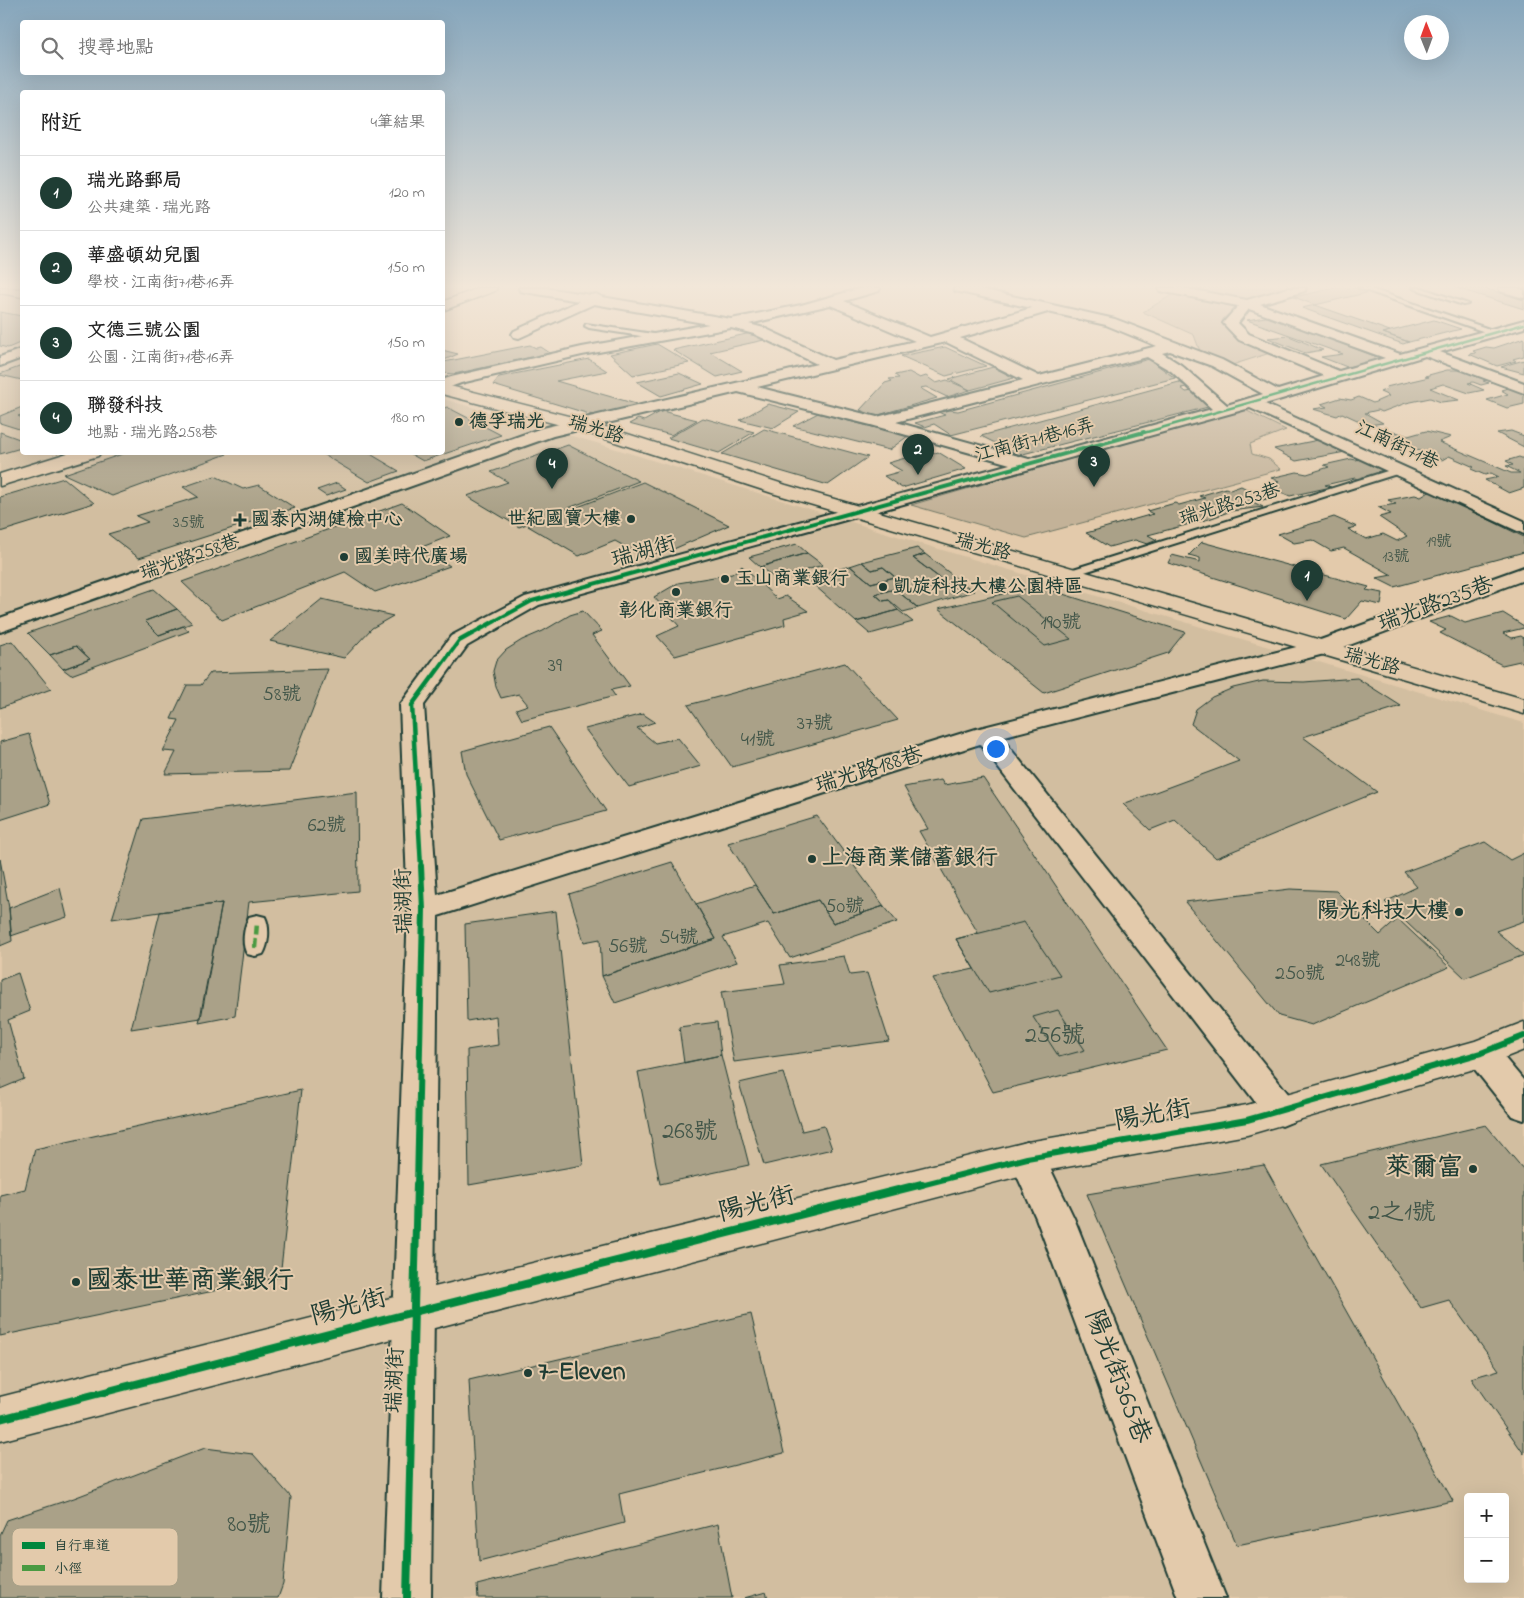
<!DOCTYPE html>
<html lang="zh-TW">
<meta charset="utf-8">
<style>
:root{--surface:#fff;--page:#f6f6f6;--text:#222;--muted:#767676;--line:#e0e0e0;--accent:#1f3d34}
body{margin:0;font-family:"Indie Flower","LXGW WenKai TC",sans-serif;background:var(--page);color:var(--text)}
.controls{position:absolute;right:15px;bottom:15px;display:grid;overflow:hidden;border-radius:5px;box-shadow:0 5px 20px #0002}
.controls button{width:45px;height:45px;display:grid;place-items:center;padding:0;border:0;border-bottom:1px solid var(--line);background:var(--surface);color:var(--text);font:25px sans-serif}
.compass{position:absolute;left:1404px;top:15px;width:45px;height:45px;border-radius:50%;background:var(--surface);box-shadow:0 5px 20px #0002;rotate:359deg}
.you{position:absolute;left:995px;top:748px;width:18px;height:18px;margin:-12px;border:4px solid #fff;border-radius:50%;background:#1a73e8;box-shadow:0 0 0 8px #1a73e833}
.badge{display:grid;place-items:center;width:32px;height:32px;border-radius:50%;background:var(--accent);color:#fff;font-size:16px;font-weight:700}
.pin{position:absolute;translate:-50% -41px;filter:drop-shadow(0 1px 2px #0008)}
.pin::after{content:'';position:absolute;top:26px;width:18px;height:15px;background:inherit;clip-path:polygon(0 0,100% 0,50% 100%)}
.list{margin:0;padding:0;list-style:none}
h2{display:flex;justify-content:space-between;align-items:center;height:65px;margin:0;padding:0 20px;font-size:21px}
h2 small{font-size:16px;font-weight:400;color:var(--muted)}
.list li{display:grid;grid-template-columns:32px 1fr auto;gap:15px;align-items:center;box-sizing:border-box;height:75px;padding:0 20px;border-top:1px solid var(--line)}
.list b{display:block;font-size:19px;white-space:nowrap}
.list p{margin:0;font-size:16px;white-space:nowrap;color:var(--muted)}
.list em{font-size:16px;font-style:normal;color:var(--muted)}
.icon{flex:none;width:28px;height:28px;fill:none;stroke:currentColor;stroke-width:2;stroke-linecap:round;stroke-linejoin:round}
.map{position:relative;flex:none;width:1524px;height:1598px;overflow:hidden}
.search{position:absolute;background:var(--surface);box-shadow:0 5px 20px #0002;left:20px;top:20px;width:425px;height:55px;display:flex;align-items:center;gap:12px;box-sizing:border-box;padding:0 18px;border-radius:5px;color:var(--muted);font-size:19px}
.panel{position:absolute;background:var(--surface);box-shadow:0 5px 20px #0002;left:20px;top:90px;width:425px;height:365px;border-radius:5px}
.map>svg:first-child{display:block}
.built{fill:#d2bea0;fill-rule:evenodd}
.green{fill:#c3b298;stroke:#717866}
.building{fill:#aaa188;stroke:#1f3d34}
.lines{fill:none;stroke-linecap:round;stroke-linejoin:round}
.service-casing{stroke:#1f3d34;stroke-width:4}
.pedestrian-casing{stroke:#1f3d34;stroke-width:4}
.minor-casing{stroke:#1f3d34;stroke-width:4}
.tertiary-casing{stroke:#1f3d34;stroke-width:3}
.service{fill:#e3caab;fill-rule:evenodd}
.pedestrian{fill:#e3caab;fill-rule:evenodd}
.minor{fill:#e3caab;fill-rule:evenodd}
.tertiary{fill:#e3caab;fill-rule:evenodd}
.quiet{stroke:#4a9a42;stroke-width:4.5;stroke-dasharray:9 4.5;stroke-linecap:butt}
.cycleway-far4-casing{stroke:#e3caab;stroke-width:4.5}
.cycleway-far3-casing{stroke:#e3caab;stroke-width:6}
.cycleway-far2-casing{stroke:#e3caab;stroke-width:8}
.cycleway-far1-casing{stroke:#e3caab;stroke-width:9}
.cycleway-casing{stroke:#e3caab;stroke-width:11}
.cycleway-far4{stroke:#00873e;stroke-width:2.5}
.cycleway-far3{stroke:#00873e;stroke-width:4}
.cycleway-far2{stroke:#00873e;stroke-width:4.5}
.cycleway-far1{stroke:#00873e;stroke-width:6}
.cycleway{stroke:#00873e;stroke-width:8}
.poi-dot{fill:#1f3d34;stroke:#e3caab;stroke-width:2}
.labels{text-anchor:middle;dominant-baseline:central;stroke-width:4;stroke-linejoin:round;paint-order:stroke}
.far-number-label{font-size:16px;fill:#425649}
.far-poi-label{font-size:19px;font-weight:bold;fill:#1f3d34;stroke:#e3caab;text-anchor:start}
.far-street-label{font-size:19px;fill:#1f3d34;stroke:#e3caab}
.number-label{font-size:20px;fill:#425649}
.street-label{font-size:22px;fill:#1f3d34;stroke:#e3caab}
.poi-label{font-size:22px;font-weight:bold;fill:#1f3d34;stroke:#e3caab;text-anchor:start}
.near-number-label{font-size:24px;fill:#425649}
.near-street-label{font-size:26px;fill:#1f3d34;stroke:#e3caab}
.near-poi-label{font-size:26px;font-weight:bold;fill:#1f3d34;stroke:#e3caab;text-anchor:start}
.key{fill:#e3caab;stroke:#a8a087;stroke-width:1}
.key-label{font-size:14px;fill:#1f3d34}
</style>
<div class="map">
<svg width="1524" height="1598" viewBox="0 0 1524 1598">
<rect width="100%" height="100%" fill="#e3caab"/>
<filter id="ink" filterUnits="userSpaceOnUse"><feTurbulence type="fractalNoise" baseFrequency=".02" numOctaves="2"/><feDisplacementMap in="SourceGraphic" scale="10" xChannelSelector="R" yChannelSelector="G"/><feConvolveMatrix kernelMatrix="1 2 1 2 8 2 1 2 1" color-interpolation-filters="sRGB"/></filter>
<g filter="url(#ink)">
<path class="built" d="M0,293L22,297V452H442L443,399L600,444L932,547L1524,723V1598H0ZM1468,1497H1505V1579H1468Z"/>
<path class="green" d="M1187,288H1291L1249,303Z
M1177,292L1239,305L1223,319L1222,324C1235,340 1251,346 1270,353L1232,365L1201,354L1194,335L1143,312Z
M1243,409L1286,430L1250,444L1252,454L1269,459L1281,469L1026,538L911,505Z"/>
<path class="building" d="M1335,288H1358L1370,292L1315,305L1294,297Z
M1456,288H1484L1524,300V309Z
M1315,305L1390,331L1383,333L1409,342L1403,344L1302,308Z
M0,312L22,316V342L8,348L0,346Z
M1271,316L1385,360L1347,367L1321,357L1343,354L1247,320Z
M1434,320L1461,329L1409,342L1383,333Z
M751,333L764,340L710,352L742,371L717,377L673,350Z
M1289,336L1323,350L1305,353L1268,338Z
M1524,338V356L1513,359L1516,361L1497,366L1469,354L1476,353L1473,351L1486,347L1494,348Z
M657,344L689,363L633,375L610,354Z
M530,345L536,348L541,347L550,353L454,374L442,373L444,362Z
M945,347L986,366L946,376L901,356Z
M442,350L458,354L442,361Z
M589,359L607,371L556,381L636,404L627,410L596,416L493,385L499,377Z
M1149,359L1175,378L951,435L934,424L925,427L915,423L945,415L938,412L950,410L958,411Z
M1524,360V373L1501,367L1510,364Z
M22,366V380L0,375V374Z
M993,367L1014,378L970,390L949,379Z
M1447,370H1461L1491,379L1483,381L1489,383L1481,385L1473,382L1468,383L1484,390L1469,393L1443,384L1430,388L1459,400L1441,402L1430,398L1406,403L1382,412L1378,410L1365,413L1383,423L1368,425L1342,413L1337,416L1313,409L1327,407L1321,404L1340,398L1351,400L1359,397L1373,403L1389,396L1380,392L1387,389L1386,387L1429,377L1425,376Z
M909,372L920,378L926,376L936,383L947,380L970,390L947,397L926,387L920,388L937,398L875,416L860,410L885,383L892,381L889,379L899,378L895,375Z
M679,373L703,384L661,396L637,382Z
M1179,382L1187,387L1181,388L1186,392L1193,391L1212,406L1019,455L981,436Z
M1516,386L1524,389V404L1507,408L1487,400L1508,394L1501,390Z
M768,404L799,412L773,428L740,420Z
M22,407V415L18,416L22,418V427L19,429L0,423V416Z
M447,407L501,435L423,461L407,452H442V409Z
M662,411L697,420L671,435L629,424L638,419L644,421Z
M818,413L908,436L889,450L793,426Z
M703,418L754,432L719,453L668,438Z
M764,429L868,457L828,485L722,454Z
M1393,431L1408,436L1426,431L1451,437L1439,442L1511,473H1520L1506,466L1513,465L1506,461L1519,457L1524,459V488L1509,493L1485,480L1499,477L1491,473L1485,475L1471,469L1474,467L1449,456L1442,460L1378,434Z
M1511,431L1524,436V447L1497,433Z
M0,432L22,440V443L19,445L21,448L0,454Z
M1323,439L1351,451L1296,461L1274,449Z
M568,445L639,481L519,527L467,496L508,482L491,472Z
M128,452H225L227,454L112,496L64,474Z
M319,452H367L399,471L369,482Z
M938,452L966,469L902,488L884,476L902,471L888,463L922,453L926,456Z
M1367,457L1389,468L1377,472L1382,474L1359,480L1355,478L1325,485L1331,487L1290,496L1265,485L1279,481L1271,478L1297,472L1307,474L1329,467L1324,465L1351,459L1356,460Z
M215,476L243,489L259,485L295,508L139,558L108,534L148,522L136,516L198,497L183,487Z
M64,478L94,503L0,532V497Z
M643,482L729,525L669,551L666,549L646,558L615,541L579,556L528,526Z
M337,483L346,489L326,496L317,490Z
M1241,486L1267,499L1253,502L1263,507L1231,511L1209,519L1148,535L1157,540L1147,544L1135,540L1109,547L1086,533L1153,514L1147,511L1175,503L1179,505L1205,498L1199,496L1226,488L1230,490Z
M1431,491L1524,537V552L1394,587L1376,578L1392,575L1344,548L1331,551L1312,540L1294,543L1278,534L1334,517L1357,527L1348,529L1366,539L1383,534L1397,541L1407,536L1379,517L1391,514L1378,507L1396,504L1388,500L1415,495L1421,497Z
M402,503L450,536L422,547L450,566L375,592L345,572L222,620L182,582Z
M1202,542L1369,587L1366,590L1383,593L1381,605L1362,601L1346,619L1168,563L1172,555L1200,562V558L1189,555Z
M797,544L807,553L760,567L749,557Z
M917,548L925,554L913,558L953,588L965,585L974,591L918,608L895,589L875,594L883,601L889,600L898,610L856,622L806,578L850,566L871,583L895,577L883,567L872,570L862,562Z
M807,553L823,565L776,579L760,567Z
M925,554L965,585L953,588L913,558Z
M862,562L872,570L883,567L895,577L871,583L850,566Z
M742,566L777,599L786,596L808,611L784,618L785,625L675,656L657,636L679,626L654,597L678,583L732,574Z
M1037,586L1185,632L1168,653L1044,693L938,609Z
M154,589L177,609L145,621L159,635L183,626L189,631L71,675L63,669L90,659L76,646L50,655L28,633Z
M895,589L918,608L903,612L889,600L883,601L875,594Z
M1017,596L1071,639L1045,646L992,602Z
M322,599L393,616L372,628L344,658L270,641Z
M177,609L192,623L159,635L145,621Z
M898,610L913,622L870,634L856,622Z
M583,611L602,631L592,635L630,686L611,690L615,696L522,720L516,709L528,705L519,694L501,698L496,687L493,671L496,661L506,650L522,640L543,631L570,615Z
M1503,613L1524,626V628L1503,633L1512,638L1521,636L1524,638V663L1520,661L1502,665L1440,633L1446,630L1429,622L1451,616L1465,623Z
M12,641L51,689L0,708V645Z
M76,646L90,659L63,669L50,655Z
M845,663L898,720L732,767L688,705Z
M328,669L289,771L165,774L176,752L163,751L179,720L171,719L187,685H201L210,673Z
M1357,678L1401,706L1303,737L1377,792L1216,858L1175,820L1150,830L1123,804L1239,761L1191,724L1196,709L1212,697L1233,688L1263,681L1304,682Z
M643,714L655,722L637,728L655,743L678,738L701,766L629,787L585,729Z
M549,727L606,811L499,840L466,774L462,751Z
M29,734L50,804L0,820V742Z
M983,778L1167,1050L993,1092L933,978L974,969L956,939L978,933L919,831L928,829L904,787L941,780L944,785Z
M357,792L358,891L249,902L235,1016L199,1023L222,903L112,919L143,819Z
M817,816L884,906L833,923L818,900L774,914L728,843Z
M1485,842L1510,860L1524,853V921L1496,931L1524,955L1465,978L1385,902L1417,887L1404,872Z
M0,859L9,908L12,941L0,946Z
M672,862L716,939L602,976L600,939L584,942L569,894Z
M755,885L774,914L818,900L833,923L884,906L897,922L790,958L768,923L723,937L737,962L615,1003L602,976L716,939L696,904Z
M60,888L67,917L11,936L9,908Z
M1290,889L1336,891L1380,935L1398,919L1449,967L1312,1025L1279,1016L1185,902Z
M222,903L201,1018L131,1029L160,912Z
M556,911L583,1165L469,1185L467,1050L498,1045L496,1016L467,1021L465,924Z
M1024,922L1060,975L989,993L956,939Z
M844,956L850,975L867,973L889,1041L734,1062L721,992L785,984L780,965Z
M18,973L30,1011L8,1020L24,1079L0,1089V980Z
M1058,1010L1085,1050L1059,1057L1033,1017Z
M717,1022L721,1055L684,1063L679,1027Z
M721,1055L749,1165L660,1184L638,1072Z
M783,1073L802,1131L824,1126L832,1149L764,1165L739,1083Z
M301,1090L280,1277L0,1336V1195L25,1189L35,1149Z
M1486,1125L1524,1170V1454L1471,1378L1499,1370L1449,1300L1421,1308L1321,1164Z
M1264,1165L1453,1501L1237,1545L1087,1194Z
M751,1314L784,1453L619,1494L624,1523L479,1561L469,1380Z
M205,1448L253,1454L291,1497L283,1584L278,1598H0V1535L7,1520L74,1498Z
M718,1524L732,1598H478L477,1585Z
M766,1592L768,1598H744Z"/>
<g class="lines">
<g class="service-casing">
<path id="service" d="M1359,288H1368L1498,332L1491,334Z
M1413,288H1422L1468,304L1463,305Z
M586,324L660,335L664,337L660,339L589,328L585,326Z
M1400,467L1405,470L1403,472L1075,575L1071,576L1066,573L1067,571Z"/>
</g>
<g class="pedestrian-casing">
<path id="pedestrian" d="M257,915L265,917C270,927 269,944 263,954L255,956L247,954C241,944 244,927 249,917Z"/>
</g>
<g class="minor-casing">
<path id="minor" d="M519,288H545L591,295L596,294L602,297L731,319L801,305L862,288H880L879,291L844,301L930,337L1032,308L955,291L954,288H976L1115,319L1222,360L1278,390L1324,376L1239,340L1223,323L1238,306L1165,292L1160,291L1159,288H1183L1247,300L1288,288H1306L1305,291L1260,304L1400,354L1524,320V328L1440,352L1524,383V393L1425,356L1265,404L1524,521V534L1250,408L539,605L467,646L424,705L437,895L976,729L1312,643L1524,567V580L1328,653L1001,737L1294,1101L1299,1111L1294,1121L1282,1126L1270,1121L980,744L438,916L431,1598H383L408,910L400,705L451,636L525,597L1010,464L871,425L738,392L553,436L0,632V618L542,428L817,364L754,334L731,328L582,355L461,383L442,390V380L451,377L582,347L709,324L594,304L519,338L514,337L512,334L514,331L579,301L525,292L520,291ZM830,305L915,341L833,360L764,328L749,324ZM1249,309L1385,358L1339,371L1249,334L1238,323ZM1048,312L1106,325L1157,346L1039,376L960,338ZM946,342L1023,380L877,417L757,387ZM1170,351L1212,366L1263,394L1227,405L1181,365L1162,353ZM1147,357L1171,371L1212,409L1029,459L896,422Z
M1499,288H1517L1524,290V298L1500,291Z
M22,349V358L0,366V357Z
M1481,1040L1493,1044L1524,1081V1120L1512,1116L1469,1062L1465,1053L1469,1044Z
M1027,1142L1040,1147L1074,1218L1226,1598H1178L1036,1218L1009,1158L1014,1147Z"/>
</g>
<g class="tertiary-casing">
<path id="tertiary" d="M0,288L22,289V297L0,293Z
M479,288H497L495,291L442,311V302Z
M442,384L584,420L786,485L1524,699V714L772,493L572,428L442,394Z
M71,452H101L98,456L0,486V474Z
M1524,1022V1050L1481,1067L1247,1135L1027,1174L0,1441V1397L414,1292L1027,1142L1247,1105L1475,1041Z"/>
</g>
<use href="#service" class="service"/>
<use href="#pedestrian" class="pedestrian"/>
<use href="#minor" class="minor"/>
<use href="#tertiary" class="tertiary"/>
<path class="quiet" d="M255,948L257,923"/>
<g class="cycleway-far4-casing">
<path id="cycleway-far4" d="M1140,434L1524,324"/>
</g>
<g class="cycleway-far3-casing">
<path id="cycleway-far3" d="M493,622L532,601L1144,432"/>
</g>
<g class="cycleway-far2-casing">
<path id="cycleway-far2" d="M421,867L412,705L459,641L495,621"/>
</g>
<g class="cycleway-far1-casing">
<path id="cycleway-far1" d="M417,1186L423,910L421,866
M917,1186L1027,1158L1247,1120L1481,1053L1524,1036"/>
</g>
<g class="cycleway-casing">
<path id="cycleway" d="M0,1419L414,1312L922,1184
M407,1598L417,1184"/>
</g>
<use href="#cycleway-far4" class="cycleway-far4"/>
<use href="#cycleway-far3" class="cycleway-far3"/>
<use href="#cycleway-far2" class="cycleway-far2"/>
<use href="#cycleway-far1" class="cycleway-far1"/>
<use href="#cycleway" class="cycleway"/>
</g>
</g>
<linearGradient id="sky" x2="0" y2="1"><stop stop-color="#86a6bc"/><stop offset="0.56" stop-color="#f2e7d9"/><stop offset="1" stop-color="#f2e7d9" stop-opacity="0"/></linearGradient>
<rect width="1524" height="511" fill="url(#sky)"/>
<g class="poi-dot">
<circle cx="459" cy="422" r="5"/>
<circle cx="631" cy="519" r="5"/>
<path d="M237.5 512.5h5v5h5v5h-5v5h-5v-5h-5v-5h5z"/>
<circle cx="344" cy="557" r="5"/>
<circle cx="725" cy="579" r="5"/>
<circle cx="883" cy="587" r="5"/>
<circle cx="676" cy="592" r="5"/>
<circle cx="812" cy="859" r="5"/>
<circle cx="1459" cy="912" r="5"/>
<circle cx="1473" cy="1169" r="5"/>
<circle cx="76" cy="1282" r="5"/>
<circle cx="528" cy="1373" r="5"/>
</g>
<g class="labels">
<g class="far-number-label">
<text x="189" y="523">35號</text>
<text x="1439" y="542">19號</text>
<text x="1396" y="557">13號</text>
</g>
<g class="far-poi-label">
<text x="469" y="422">德孚瑞光</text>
<text x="621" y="519" text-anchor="end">世紀國寶大樓</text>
<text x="251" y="520">國泰內湖健檢中心</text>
<text x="354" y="557">國美時代廣場</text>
<text x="735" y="579">玉山商業銀行</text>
<text x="893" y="587">凱旋科技大樓公園特區</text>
<text x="676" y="611" text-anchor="middle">彰化商業銀行</text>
</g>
<g class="far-street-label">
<text transform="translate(596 430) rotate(17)">瑞光路</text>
<text transform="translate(1035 441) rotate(-15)">江南街71巷16弄</text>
<text transform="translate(1397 446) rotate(25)">江南街71巷</text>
<text transform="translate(1230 505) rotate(-17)">瑞光路253巷</text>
<text transform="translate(983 547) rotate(16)">瑞光路</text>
<text transform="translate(190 558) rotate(-19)">瑞光路258巷</text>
<text transform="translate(1372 662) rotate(16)">瑞光路</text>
</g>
<g class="number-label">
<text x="1061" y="623">190號</text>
<text x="555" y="666">39</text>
<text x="282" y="695">58號</text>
<text x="815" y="724">37號</text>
<text x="758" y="740">41號</text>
<text x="327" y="826">62號</text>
<text x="845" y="907">50號</text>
<text x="679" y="938">54號</text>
<text x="628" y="947">56號</text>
<text x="1358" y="961">248號</text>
<text x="1300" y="974">250號</text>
</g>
<g class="street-label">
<text transform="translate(644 553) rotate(-15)">瑞湖街</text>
<text transform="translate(1436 605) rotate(-20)">瑞光路235巷</text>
<text transform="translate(869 771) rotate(-17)">瑞光路188巷</text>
<text transform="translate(405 901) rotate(-91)">瑞湖街</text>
<text transform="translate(396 1380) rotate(-88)">瑞湖街</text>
</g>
<g class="poi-label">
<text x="822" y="859">上海商業儲蓄銀行</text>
<text x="1449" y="912" text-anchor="end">陽光科技大樓</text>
</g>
<g class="near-number-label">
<text x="1055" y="1036">256號</text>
<text x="690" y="1132">268號</text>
<text x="1402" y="1213">2之1號</text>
<text x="249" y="1525">80號</text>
</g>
<g class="near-street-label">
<text transform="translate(1153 1116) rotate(-10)">陽光街</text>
<text transform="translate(757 1205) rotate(-14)">陽光街</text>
<text transform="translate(349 1308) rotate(-15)">陽光街</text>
<text transform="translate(1117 1377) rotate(69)">陽光街365巷</text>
</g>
<g class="near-poi-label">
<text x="1463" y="1169" text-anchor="end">萊爾富</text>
<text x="86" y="1282">國泰世華商業銀行</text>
<text x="538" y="1373">7-Eleven</text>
</g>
</g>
<rect x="12" y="1528" width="166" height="58" rx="8" class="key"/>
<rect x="22" y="1542" width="23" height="7" fill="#00873e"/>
<rect x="22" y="1565" width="23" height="6" fill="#4a9a42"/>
<g class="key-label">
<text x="54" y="1550">自行車道</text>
<text x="54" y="1573">小徑</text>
</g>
</svg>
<div class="controls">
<button>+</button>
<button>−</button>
</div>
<svg class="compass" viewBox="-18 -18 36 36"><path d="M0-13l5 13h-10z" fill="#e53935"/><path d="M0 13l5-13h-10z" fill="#767676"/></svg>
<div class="you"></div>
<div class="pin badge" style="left:1307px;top:601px">1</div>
<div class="pin badge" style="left:918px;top:475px">2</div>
<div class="pin badge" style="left:1094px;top:487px">3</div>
<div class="pin badge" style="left:552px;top:489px">4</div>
<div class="search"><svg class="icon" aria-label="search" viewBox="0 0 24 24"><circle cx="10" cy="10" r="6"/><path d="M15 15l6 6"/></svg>搜尋地點</div>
<section class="panel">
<h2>附近<small>4筆結果</small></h2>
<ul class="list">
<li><span class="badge">1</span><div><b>瑞光路郵局</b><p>公共建築 · 瑞光路</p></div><em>120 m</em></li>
<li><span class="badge">2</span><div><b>華盛頓幼兒園</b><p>學校 · 江南街71巷16弄</p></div><em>150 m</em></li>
<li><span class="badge">3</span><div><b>文德三號公園</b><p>公園 · 江南街71巷16弄</p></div><em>150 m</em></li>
<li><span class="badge">4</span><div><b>聯發科技</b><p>地點 · 瑞光路258巷</p></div><em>180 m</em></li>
</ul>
</section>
</div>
